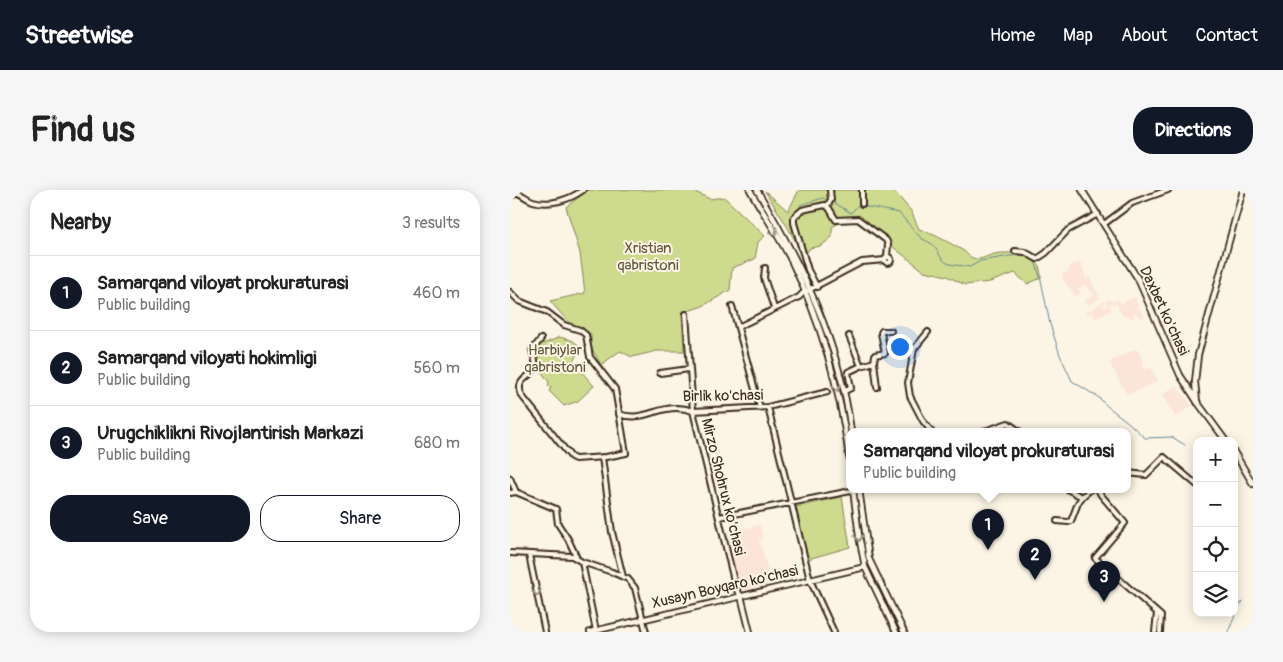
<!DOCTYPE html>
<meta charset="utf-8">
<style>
:root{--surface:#fff;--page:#f6f6f6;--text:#222;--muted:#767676;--line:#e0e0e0;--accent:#111827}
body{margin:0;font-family:Pangolin,sans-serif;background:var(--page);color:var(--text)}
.controls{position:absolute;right:15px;bottom:15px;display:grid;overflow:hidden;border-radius:10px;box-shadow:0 2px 12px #0003}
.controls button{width:45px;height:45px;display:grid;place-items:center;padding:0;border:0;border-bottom:1px solid var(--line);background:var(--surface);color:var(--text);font:25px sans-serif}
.you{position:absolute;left:389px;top:156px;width:18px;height:18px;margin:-12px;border:4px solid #fff;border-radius:50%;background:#1a73e8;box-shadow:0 0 0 8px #1a73e833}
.badge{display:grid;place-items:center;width:32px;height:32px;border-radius:50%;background:var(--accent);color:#fff;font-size:16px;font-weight:700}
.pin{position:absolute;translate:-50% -41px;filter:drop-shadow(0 1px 2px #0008)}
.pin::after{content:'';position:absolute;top:26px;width:18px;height:15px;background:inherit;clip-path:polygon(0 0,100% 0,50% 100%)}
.popup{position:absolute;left:336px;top:238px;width:285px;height:65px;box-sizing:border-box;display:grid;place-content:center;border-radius:10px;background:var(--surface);filter:drop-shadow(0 1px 4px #0005);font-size:16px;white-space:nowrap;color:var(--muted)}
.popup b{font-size:19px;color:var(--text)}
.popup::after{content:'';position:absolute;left:50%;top:100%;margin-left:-10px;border:10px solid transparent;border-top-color:var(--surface)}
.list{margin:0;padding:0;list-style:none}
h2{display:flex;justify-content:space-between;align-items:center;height:65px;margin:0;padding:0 20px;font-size:21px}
h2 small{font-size:16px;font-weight:400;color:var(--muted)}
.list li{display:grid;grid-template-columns:32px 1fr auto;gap:15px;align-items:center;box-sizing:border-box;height:75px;padding:0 20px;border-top:1px solid var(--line)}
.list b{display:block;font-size:19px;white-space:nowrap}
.list p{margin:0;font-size:16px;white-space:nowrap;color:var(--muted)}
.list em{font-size:16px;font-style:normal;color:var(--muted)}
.actions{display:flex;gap:10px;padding:15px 20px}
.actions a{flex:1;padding:11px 0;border:1px solid var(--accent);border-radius:20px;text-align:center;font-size:18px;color:var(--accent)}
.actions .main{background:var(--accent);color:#fff}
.icon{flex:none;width:28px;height:28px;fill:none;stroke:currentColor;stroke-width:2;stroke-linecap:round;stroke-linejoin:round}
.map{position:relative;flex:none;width:743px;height:442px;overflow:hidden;border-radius:20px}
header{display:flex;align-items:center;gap:30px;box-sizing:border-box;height:70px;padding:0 25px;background:var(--accent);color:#fff}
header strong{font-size:24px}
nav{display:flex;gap:28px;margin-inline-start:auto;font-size:18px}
.intro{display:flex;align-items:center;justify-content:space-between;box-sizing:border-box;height:120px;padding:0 30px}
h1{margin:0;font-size:35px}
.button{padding:12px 22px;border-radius:20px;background:var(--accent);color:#fff;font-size:18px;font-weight:700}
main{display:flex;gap:30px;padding:0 30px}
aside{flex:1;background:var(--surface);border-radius:20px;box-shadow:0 2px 12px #0003}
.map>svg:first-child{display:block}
.built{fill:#fce5d8}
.green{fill:#ceda8d;stroke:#848256}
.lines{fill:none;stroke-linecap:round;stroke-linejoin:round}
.stream{stroke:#688595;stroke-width:1}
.minor-casing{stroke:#3b2a1e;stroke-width:8}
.major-casing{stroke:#3b2a1e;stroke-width:8}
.minor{stroke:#fcf5e5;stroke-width:4}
.major{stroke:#fcf5e5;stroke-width:4.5}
.oneway{stroke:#9c9082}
.labels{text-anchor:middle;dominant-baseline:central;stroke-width:4;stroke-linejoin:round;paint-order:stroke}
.park-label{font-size:15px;fill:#60563a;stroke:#fcf5e5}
.street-label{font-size:15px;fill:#3b2a1e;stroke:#fcf5e5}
</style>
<header>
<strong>Streetwise</strong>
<nav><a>Home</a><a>Map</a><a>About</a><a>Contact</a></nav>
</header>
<div class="intro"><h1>Find us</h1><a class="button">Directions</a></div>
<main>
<aside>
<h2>Nearby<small>3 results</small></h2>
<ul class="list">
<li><span class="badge">1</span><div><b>Samarqand viloyat prokuraturasi</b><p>Public building</p></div><em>460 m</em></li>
<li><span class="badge">2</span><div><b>Samarqand viloyati hokimligi</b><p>Public building</p></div><em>560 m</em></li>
<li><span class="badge">3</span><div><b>Urugchiklikni Rivojlantirish Markazi</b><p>Public building</p></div><em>680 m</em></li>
</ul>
<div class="actions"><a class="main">Save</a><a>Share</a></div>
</aside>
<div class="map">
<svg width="743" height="442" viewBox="0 0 743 442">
<rect width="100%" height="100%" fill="#fcf5e5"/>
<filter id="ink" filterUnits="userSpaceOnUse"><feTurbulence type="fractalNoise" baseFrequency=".02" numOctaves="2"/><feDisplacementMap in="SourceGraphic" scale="10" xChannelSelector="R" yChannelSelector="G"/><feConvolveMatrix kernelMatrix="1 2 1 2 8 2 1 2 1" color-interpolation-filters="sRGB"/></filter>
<g filter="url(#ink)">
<path class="built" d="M571,73L577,91V88H580L590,108L578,115L575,110L584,105L580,99L579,100L575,95L568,98L571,103L565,107L562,103L564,101H562L552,89V84L559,81L560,75Z
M625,107L629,117L626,120L630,118L634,127L630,128L626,123L623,125V128L621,129L620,126L618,125L614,127L612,124H611L607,114L603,115L602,113L599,115L602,120L585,129L583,121L576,125L575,123L594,111L595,113L593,114L595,118L597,115L595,111L600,109L602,112L609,110L611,113Z
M625,159L629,161L635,179L641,177L648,191L617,205L599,172Z
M666,195L682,216L665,227L652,205Z
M250,335L253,348L249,350L258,379L259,388L263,395L229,402L215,342Z"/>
<path class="green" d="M78,0H181L200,9L214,7L255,46L248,52L245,69L222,78L220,100L193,116L172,123L174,161H147L122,167L110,161L91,175L81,157V144L60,134L40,111L75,103L70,63L56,17Z
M289,0H383L401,21L409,39C424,44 440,53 454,61C457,64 459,67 463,68C470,71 474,67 481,65C486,63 491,63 496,63C515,62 531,65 531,88L517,94L505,83L480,92L455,95L437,86L414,81L357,37L343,30L331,32L322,37V47L311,56L300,58L295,65H293L277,36L255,1L278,21Z
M49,147C57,149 66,150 70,158L63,172L84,196L68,211L54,216L39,201L41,198L38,196L39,192L24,172L23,157C29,155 45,150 49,147Z
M332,307L340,357L298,369L286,317Z"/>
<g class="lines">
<path class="stream" d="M323,12L341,23L348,15L389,23C396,31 402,38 409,46C412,50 418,51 422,54C428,60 430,69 437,73C443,76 453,75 460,77L470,71L507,65H516L525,71L531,90L540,134L550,165L562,191L588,207L597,216L619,233L635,248L662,247L675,255
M290,15L313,8L319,11
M718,442L730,414L733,412"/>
<g class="minor-casing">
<path id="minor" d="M352,0V14
M0,6L8,3C13,5 17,9 23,11C40,16 59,10 73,0
M317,16L321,10L320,0
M594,34L622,13L658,0
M505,61L515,62L527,69L536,63L558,40L588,24
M375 70a3 3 0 1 1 6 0a3 3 0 1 1-6 0Z
M255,78L254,88L264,118
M307,97L298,80L284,33V27L292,20L315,15L319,18L326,30L348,29L376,50L378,54L377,67
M0,102L9,111L37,122L54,135L70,140L76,145L80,167L105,199L116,263L96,267L65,269L61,267L12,206C4,188 21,189 25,177C27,172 23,166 22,160L31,149
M222,116L250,218
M176,124L183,221L226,399L231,406
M228,137L289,107L293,103L352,72L375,70
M418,142L404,159L398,193L400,206L413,231L421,241
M339,146L351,176
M364,172L367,197
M150,183L179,179
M335,201L341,198L338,182L351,176L364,172L365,165L375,163L371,143L372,141H381
M258,217L300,390L324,442
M109,224C136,234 152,210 183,221L258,217L317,202
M475,241L498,233L509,241
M92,267L102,342L113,387
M617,283L636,285L654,267L687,295
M0,288L6,302
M557,299L572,307L581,299
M588,299L591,305L615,333L585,368L651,426L650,442
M0,303L6,302L46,319L48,334L58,349L66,366
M209,327L351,299
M547,331L558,332L561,331L568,313L572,307
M0,363L62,366L72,372L102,382L118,389L125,398L136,442
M19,365L35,442
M72,372L86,441
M645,442L647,423"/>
</g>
<g class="major-casing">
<path id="major" d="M240,0C253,23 269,46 281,70C311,132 330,198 339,267
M247,0C292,75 330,154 341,241
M572,0L628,89L670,185L688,213L716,251
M687,212L685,192L688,165L733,0
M724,262L743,294
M343,299L349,346L355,377L386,442
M349,299L359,369L394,442
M231,406L240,442
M80,442L355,377"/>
</g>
<use href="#minor" class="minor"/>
<use href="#major" class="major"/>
</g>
<defs><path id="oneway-chevron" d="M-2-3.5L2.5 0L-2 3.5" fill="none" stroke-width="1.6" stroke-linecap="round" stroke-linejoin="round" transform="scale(1.25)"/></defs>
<g class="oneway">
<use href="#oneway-chevron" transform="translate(264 42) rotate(59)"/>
<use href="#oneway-chevron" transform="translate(327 198) rotate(76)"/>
<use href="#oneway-chevron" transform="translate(349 348) rotate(82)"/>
<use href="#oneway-chevron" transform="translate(27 403) rotate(78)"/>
</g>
</g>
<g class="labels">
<g class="park-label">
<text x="138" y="58">Xristian<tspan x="138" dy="17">qabristoni</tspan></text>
<text x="45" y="160">Harbiylar<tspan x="45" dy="17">qabristoni</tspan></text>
</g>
<g class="street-label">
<text transform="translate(654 121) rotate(65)">Daxbet ko'chasi</text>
<text transform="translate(213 206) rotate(-1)">Birlik ko'chasi</text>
<text transform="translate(213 297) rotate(76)">Mirzo Shohrux ko'chasi</text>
<text transform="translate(215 397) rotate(-13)">Xusayn Boyqaro ko'chasi</text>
</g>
</g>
</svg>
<div class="controls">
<button>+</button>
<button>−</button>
<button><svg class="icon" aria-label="locate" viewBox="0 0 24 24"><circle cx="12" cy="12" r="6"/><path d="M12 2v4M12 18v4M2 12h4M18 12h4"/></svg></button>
<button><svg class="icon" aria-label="layers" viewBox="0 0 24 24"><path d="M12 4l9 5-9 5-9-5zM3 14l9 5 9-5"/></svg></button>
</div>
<div class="you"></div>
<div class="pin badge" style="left:478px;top:360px">1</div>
<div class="popup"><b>Samarqand viloyat prokuraturasi</b>Public building</div>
<div class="pin badge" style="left:525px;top:390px">2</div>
<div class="pin badge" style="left:594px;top:412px">3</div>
</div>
</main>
